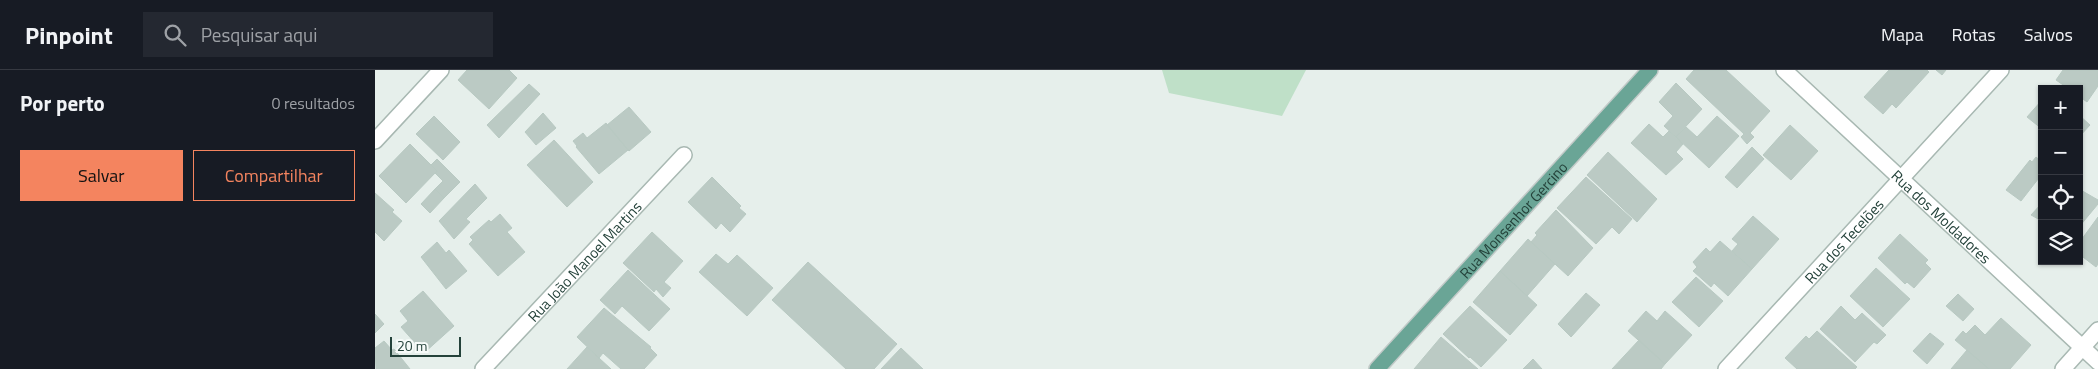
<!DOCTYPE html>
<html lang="pt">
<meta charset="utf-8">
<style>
:root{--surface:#171b24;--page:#242831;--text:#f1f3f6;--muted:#9ea1a6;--line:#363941;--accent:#f4845f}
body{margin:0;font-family:"Titillium Web",sans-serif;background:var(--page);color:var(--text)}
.controls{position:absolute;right:15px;top:15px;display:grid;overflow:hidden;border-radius:0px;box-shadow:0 1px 4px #0004}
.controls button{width:45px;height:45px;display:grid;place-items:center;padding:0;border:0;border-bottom:1px solid var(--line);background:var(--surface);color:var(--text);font:25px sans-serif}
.scale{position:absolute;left:15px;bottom:12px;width:71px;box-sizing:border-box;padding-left:5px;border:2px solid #24423a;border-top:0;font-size:14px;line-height:18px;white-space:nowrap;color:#24423a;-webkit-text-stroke:4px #f7fbf9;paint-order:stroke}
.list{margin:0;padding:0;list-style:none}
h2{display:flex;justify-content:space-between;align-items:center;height:65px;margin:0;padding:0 20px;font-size:21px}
h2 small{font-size:16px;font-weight:400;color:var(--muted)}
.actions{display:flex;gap:10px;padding:15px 20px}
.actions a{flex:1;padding:11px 0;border:1px solid var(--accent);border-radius:0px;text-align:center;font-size:18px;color:var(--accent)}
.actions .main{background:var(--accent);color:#111}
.icon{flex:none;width:28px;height:28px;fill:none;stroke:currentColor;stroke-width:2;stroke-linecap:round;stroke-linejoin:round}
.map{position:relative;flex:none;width:1723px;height:299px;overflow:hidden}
header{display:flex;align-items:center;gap:30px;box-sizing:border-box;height:70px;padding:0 25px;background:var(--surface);border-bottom:1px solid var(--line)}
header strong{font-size:24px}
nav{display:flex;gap:28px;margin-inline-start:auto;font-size:18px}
.search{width:350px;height:45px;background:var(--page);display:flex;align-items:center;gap:12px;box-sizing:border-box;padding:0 18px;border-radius:0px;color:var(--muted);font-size:19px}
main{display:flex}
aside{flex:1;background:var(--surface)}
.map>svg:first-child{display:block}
.green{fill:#bfe0c8}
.building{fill:#bbcac4;stroke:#b8c9c2}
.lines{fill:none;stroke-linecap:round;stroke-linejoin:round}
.minor-casing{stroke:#a8b8b2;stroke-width:18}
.major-casing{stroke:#c2cac8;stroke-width:18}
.minor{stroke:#fff;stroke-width:15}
.major{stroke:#6aa596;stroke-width:15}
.labels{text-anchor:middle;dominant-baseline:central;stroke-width:4.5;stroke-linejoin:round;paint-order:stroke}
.street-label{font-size:15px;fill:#24423a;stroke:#f7fbf9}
</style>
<header>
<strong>Pinpoint</strong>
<div class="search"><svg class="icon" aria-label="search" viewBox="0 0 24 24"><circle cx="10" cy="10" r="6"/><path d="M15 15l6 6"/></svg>Pesquisar aqui</div>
<nav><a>Mapa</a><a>Rotas</a><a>Salvos</a></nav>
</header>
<main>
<aside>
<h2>Por perto<small>0 resultados</small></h2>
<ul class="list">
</ul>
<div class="actions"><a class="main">Salvar</a><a>Compartilhar</a></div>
</aside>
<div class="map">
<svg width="1723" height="299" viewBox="0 0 1723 299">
<rect width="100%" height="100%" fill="#e6efeb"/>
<path class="green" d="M787,0H931L907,46L794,23Z"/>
<path class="building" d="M92,0H134L142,8L114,39L83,10Z
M1319,0H1351L1395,41L1375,63L1379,67L1372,74L1366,67L1369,64L1311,9Z
M1514,0H1552L1554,2L1521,38L1517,34L1508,44L1489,27Z
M1561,0H1571L1567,5Z
M1688,0H1723V16L1712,32L1704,26V19H1694L1681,10Z
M1301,13L1327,39L1301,67L1289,56L1298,46L1284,32Z
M154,14L165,24L124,68L112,55Z
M1667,30V59L1652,47Z
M254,37L276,62L254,81L232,55Z
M168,43L181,58L161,75L150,62Z
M1704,45L1715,55L1704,67Z
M59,46L85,72L68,90L41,64Z
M1342,46L1364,66L1334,98L1301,67L1311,57L1322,67Z
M231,53L253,80L224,104L201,77L202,76L198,71L208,63L212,68Z
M1274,54L1288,67L1294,61L1308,74L1301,82L1308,89L1291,105L1256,73Z
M1415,55L1443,81L1416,110L1388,85Z
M179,70L218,112L192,137L152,95Z
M35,74L62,101L31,133L4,106Z
M1377,77L1389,89L1362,118L1350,107Z
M1233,82L1282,129L1262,152L1212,105Z
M1661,87L1667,92V104L1646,131L1631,120L1655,90L1657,92Z
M62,89L85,112L69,128L60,119L68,111L60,103L62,101L56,95Z
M337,107L366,136L364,138L371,144L355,162L346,153L341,159L313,132Z
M1211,107L1257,149L1244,164L1237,157L1221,174L1182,138Z
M100,114L112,128L91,149L95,152L79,169L64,151Z
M60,119L69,128L55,143L46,134Z
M1704,119L1723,130V134L1704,157Z
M0,123L19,140L17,142L27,151L9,171L0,162Z
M1667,133V151L1656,145Z
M1181,140L1218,178L1193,206L1156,172L1162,165L1160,163Z
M125,144L137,158L132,162L150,182L123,206L94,174L98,170L95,167L114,150L116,152Z
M1378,146L1404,169L1377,199L1357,181L1363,174L1357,169Z
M1723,147V194L1721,197L1704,184V173Z
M277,162L308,191L289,212L296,218L288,227L281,219L279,222L248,193Z
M1525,164L1553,190L1550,193L1556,199L1539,218L1532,212L1530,214L1503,188Z
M1153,169L1180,194L1152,226L1125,201Z
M1345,171L1377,199L1353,226L1339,213L1336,217L1318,201L1322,197L1318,192L1331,178L1335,182Z
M62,172L71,183L74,180L92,201L71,219L46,187Z
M341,184L353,194L362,185L398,218L372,246L324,202Z
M433,192L522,274L499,299H471L397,230Z
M1501,198L1535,229L1508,257L1475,226Z
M253,200L295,239L274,261L247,236L240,244L225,230Z
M1125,201L1162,235L1135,265L1098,232Z
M1321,207L1348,231L1324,257L1297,232Z
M48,221L79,256L49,283L26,257L33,251L25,241Z
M1211,223L1225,235L1196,267L1183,254Z
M1583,224L1599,239L1588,251L1571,236Z
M1095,236L1132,270L1106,297L1095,287L1094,288L1068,264Z
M1466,236L1480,250L1487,243L1511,265L1502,274L1499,272L1480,292L1445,259Z
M229,238L276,277L275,278L282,285L269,299H246L228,283L224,288L202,267Z
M1271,241L1282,251L1290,241L1317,265L1290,294L1253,261Z
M0,244L9,254L0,263Z
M1626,248L1656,275L1635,299H1614L1580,270L1588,261L1591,264L1600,255L1610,265Z
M1442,261L1482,297L1480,299H1422L1410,288L1431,266L1434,269Z
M1555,263L1569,274L1552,294L1538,281Z
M1066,267L1103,299H1039Z
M1264,270L1290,294L1286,299H1237Z
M9,271L17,280L19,279L35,299H1L0,278Z
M212,277L236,299H192Z
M526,278L548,299H506Z
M1592,280L1614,299H1576Z
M1158,289L1167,299H1148Z"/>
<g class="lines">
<g class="minor-casing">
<g id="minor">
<path id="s1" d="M1409,0L1723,292"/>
<path d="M0,71L66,0"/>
<path id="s2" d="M108,299L309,85"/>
<path id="s3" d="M1351,299L1626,0"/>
<path d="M1688,299L1723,260"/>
</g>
</g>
<g class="major-casing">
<g id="major">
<path id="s4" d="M1002,299L1275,0"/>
</g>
</g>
<use href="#minor" class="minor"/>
<use href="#major" class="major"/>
</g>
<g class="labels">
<g class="street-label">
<text stroke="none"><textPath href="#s1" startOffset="215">Rua dos Moldadores</textPath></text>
<text stroke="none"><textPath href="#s4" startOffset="202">Rua Monsenhor Gercino</textPath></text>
<text stroke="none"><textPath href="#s3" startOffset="174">Rua dos Tecelões</textPath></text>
<text stroke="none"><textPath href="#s2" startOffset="148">Rua João Manoel Martins</textPath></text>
</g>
</g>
</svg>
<div class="controls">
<button>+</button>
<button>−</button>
<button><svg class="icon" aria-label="locate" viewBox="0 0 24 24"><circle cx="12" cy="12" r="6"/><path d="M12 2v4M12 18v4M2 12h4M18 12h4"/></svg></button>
<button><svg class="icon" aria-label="layers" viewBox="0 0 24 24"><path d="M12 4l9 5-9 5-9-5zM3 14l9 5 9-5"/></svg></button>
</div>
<div class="scale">20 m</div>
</div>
</main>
